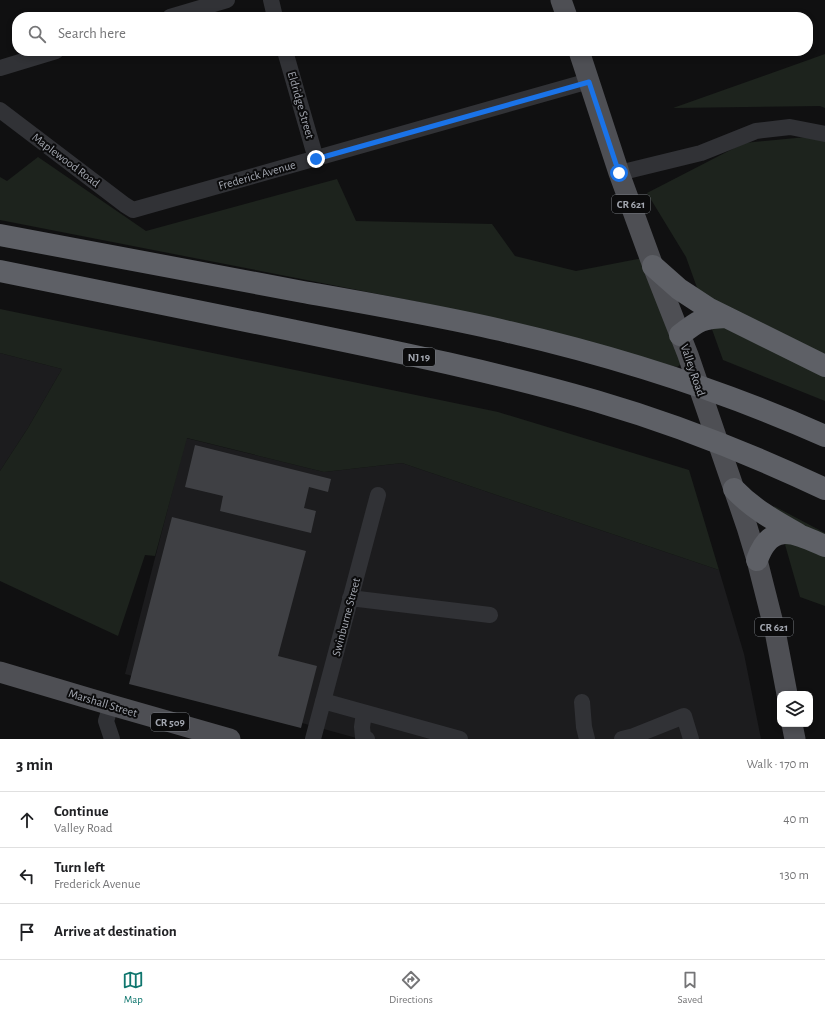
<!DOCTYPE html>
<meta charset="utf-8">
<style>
:root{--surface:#fff;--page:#f2f2f2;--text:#202124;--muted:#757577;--line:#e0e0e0;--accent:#0f766e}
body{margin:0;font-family:"Alegreya Sans",sans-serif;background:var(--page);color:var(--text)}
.controls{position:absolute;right:12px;bottom:12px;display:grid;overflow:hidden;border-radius:8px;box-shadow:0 2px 6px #0003}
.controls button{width:36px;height:36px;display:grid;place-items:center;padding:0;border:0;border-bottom:1px solid var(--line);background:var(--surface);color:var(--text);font:20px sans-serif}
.stop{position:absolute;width:12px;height:12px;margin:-9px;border:3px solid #1a73e8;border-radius:50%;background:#fff}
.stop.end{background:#1a73e8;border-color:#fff;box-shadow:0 1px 4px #0008}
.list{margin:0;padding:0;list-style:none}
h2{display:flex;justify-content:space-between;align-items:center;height:52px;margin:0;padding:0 16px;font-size:17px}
h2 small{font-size:13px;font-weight:400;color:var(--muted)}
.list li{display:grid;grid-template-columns:26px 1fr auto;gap:12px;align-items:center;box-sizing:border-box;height:56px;padding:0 16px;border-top:1px solid var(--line)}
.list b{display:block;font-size:15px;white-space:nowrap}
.list p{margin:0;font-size:13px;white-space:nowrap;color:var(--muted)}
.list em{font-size:13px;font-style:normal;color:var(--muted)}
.icon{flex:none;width:22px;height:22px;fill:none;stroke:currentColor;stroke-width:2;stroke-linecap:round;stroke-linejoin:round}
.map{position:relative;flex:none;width:825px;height:739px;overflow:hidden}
.search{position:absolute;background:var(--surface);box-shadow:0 2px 6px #0003;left:12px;right:12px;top:12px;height:44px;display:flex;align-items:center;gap:10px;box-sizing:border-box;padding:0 14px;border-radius:16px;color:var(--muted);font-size:15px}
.sheet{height:220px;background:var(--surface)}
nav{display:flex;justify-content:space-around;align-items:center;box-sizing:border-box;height:56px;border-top:1px solid var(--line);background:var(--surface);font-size:11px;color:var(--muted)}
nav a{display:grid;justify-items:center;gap:2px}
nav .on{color:var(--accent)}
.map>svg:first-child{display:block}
.built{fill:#1c1c1e}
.green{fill:#1d231d}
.building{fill:#3f4044}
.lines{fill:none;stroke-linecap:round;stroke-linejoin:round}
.minor{stroke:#313236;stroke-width:16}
.major{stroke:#4e4f54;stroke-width:21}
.highway{stroke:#5e6066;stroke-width:22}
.route{stroke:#1a73e8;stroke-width:5}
.labels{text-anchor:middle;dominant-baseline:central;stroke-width:4;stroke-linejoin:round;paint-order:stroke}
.shield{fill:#0b0b0c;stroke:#75787f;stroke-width:1}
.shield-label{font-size:11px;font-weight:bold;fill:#a3a7b0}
.street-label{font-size:12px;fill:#a3a7b0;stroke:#0b0b0c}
</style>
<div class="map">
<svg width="825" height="739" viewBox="0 0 825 739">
<rect width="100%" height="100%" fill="#101011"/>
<path class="built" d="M0,353L62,369L28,428L0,471Z
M186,438L324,472L402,463L719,570L744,654L761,739H360L125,674Z"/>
<path class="green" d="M825,54V108L820,106L673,108Z
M817,136L825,140V401L723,360L686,257L647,193L744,143Z
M38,157L146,231L337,179L356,221L492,224L515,256L576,271L648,257L688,359L677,367L419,302L0,220V177L7,181Z
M0,309L498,412L689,470L719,570L402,463L324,472L187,438L155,556L145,555L118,636L0,581V471L28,428L62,369L0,353Z
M774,506L825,533V606L800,597Z"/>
<path class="building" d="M195,445L331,479L328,492L309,487L304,508L316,511L311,533L220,511L223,496L185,487Z
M172,517L306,551L278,656L317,666L301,728L129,684Z"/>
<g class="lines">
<path class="minor" d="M271,0L275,17
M170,17L227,0
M285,51L316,159
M0,68L56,51
M0,110L125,205L133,210L589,81
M619,173L701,153L756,131L790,127L825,134
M350,598L490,615
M323,701L460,739
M582,702L584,727L587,739
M111,705L106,721L112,739
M364,713L362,727L363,737L367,739
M313,739L378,495
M622,739L634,736L684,716L691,739"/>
<path class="major" d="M561,0L567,17
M579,51L619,173L653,266L688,355L747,527L757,560L775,631L787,694
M0,672L111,705L230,739
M792,724L795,739"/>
<path class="highway" d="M0,235C101,254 202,273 303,292C371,304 441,316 509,332C617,357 724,391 825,436
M653,266L679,289L708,308L825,366
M0,271C97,291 194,310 291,330C393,351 496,372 596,401C675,424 751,454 825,489
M680,335C699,320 702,318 726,317
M734,489C753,509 775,521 798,534
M757,560C771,520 795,533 825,546"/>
</g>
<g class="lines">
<path class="route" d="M316,159L589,82L619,173"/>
</g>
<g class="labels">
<g class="shield">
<rect x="612" y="195" width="38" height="18" rx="3"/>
<rect x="403" y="348" width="32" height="18" rx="3"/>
<rect x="755" y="618" width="38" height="18" rx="3"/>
<rect x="151" y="713" width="38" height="18" rx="3"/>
</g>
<g class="shield-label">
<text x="631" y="204">CR 621</text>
<text x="419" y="357">NJ 19</text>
<text x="774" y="627">CR 621</text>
<text x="170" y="722">CR 509</text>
</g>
<g class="street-label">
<text transform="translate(301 105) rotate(74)">Eldridge Street</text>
<text transform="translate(66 160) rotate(37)">Maplewood Road</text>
<text transform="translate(257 175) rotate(-16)">Frederick Avenue</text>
<text transform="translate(693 370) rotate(71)">Valley Road</text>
<text transform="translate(346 617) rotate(-75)">Swinburne Street</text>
<text transform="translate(103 703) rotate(17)">Marshall Street</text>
</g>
</g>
</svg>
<div class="controls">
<button><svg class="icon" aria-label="layers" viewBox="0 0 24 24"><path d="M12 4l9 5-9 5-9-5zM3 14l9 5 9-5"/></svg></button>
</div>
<div class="stop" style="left:619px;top:173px"></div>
<div class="stop end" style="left:316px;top:159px"></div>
<div class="search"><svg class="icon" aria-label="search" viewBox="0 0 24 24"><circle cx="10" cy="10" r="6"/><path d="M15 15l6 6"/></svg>Search here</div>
</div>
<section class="sheet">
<h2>3 min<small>Walk · 170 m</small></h2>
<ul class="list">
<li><svg class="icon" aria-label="ahead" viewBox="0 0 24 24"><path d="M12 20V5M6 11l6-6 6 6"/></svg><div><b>Continue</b><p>Valley Road</p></div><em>40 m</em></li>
<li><svg class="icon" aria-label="left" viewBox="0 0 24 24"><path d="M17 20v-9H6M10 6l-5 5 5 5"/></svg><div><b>Turn left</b><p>Frederick Avenue</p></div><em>130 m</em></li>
<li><svg class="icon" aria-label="arrive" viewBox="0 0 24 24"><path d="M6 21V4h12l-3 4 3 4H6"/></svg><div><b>Arrive at destination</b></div></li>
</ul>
</section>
<nav>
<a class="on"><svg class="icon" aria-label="map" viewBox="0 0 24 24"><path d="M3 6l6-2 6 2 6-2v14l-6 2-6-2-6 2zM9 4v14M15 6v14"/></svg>Map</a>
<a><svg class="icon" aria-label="directions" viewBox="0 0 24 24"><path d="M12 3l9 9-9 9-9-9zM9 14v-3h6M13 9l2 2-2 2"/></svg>Directions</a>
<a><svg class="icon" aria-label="saved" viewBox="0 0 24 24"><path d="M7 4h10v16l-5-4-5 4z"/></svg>Saved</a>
</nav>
